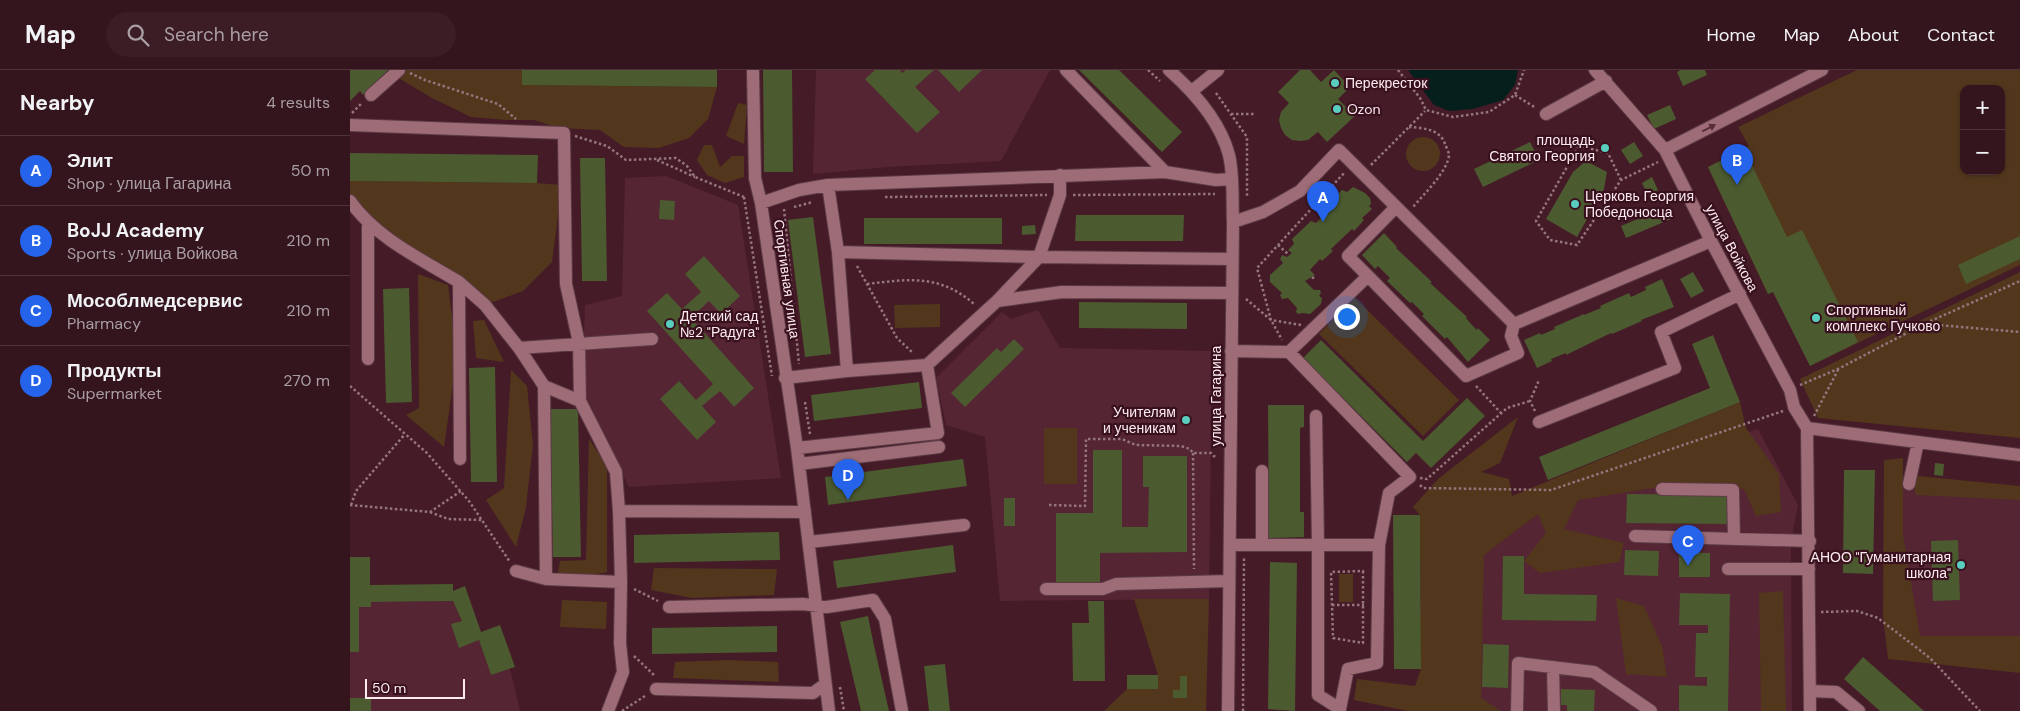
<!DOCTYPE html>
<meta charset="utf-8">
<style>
:root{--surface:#34141d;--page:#3c1d26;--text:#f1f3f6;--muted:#a99ea4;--line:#4e333b;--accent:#2563eb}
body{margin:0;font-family:"DM Sans",sans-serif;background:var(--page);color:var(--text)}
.controls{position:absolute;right:15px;top:15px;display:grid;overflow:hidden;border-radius:10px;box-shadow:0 1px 4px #0004}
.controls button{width:45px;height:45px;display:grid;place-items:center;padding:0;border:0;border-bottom:1px solid var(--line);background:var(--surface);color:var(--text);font:25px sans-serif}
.scale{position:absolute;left:15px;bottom:12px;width:100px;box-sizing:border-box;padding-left:5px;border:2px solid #fdebef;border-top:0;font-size:14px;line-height:18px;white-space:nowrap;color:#fdebef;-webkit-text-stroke:4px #39111e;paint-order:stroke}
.you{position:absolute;left:996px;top:246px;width:18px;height:18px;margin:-12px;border:4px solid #fff;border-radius:50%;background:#1a73e8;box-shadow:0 0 0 8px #1a73e833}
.badge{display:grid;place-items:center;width:32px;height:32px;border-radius:50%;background:var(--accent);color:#fff;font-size:16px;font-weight:700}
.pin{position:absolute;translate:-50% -41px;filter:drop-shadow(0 1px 2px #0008)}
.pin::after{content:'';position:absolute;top:26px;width:18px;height:15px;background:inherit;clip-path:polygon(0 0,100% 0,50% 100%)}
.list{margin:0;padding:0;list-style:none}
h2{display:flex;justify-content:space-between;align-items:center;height:65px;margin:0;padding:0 20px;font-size:21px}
h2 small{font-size:16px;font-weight:400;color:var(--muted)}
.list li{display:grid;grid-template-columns:32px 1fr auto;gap:15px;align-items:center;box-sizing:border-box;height:70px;padding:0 20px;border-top:1px solid var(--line)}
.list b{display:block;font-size:19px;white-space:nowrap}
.list p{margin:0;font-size:16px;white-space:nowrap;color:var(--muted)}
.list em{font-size:16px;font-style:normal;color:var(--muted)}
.icon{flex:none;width:28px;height:28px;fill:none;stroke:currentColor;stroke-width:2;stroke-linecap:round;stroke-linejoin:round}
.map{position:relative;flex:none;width:1670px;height:641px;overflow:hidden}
header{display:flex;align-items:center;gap:30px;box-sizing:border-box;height:70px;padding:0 25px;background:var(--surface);border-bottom:1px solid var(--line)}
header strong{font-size:24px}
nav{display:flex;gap:28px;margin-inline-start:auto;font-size:18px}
.search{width:350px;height:45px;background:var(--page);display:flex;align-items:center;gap:12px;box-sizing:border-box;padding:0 18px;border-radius:28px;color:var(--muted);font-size:19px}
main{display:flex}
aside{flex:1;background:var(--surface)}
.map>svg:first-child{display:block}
.built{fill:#552533}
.green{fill:#52371d;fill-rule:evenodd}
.water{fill:#041f1c}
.building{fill:#4c5a30}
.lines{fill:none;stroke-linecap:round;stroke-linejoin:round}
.minor-casing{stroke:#5c3b46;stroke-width:14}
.path{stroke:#95767e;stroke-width:2.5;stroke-dasharray:2.5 2.5;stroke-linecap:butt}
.minor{stroke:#9d6c77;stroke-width:12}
.oneway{fill:#572c39}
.poi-dot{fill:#59cebf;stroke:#39111e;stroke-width:2}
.labels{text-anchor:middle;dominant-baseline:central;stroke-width:4.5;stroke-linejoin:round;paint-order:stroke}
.poi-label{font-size:14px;fill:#fdebef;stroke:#39111e;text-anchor:start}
.street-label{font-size:14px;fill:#fdebef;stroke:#39111e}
</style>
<header>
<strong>Map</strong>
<div class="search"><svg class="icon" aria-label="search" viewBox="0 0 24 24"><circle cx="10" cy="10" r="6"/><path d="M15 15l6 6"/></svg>Search here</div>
<nav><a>Home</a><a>Map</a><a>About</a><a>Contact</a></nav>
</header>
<main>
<aside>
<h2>Nearby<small>4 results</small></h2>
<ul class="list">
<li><span class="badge">A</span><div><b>Элит</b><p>Shop · улица Гагарина</p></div><em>50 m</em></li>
<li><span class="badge">B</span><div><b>BoJJ Academy</b><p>Sports · улица Войкова</p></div><em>210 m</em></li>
<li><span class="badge">C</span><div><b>Мособлмедсервис</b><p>Pharmacy</p></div><em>210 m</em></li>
<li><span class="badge">D</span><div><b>Продукты</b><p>Supermarket</p></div><em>270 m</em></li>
</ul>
</aside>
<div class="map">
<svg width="1670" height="641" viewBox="0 0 1670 641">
<rect width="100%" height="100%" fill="#451b27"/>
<path class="built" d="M466,0H700L651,91L538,97L463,104Z
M316,106L388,135L431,408L279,417L232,322L235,235L272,226L275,108Z
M688,240L710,278L862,281L859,529L650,531L635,367L596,355L586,308L652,242L661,249Z
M1408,359L1448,435L1441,471L1442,641H1120L1121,457Z
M1550,414L1670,426V580L1555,565Z
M103,531L112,551L102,555L110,577L129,570L141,605L160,599L170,641H21V628H0V582L9,537L21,532Z"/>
<path class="green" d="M49,0H172L173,15L367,17L358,49L339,68L309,78L274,77L250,60L209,58L184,50H156L121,47L82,28L47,7Z
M1507,0H1670V195L1460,296L1423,222L1418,224L1358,97L1399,76L1388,57ZM1614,19H1651V101H1614Z
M388,33L397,35L394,74L376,66Z
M1056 84a17 17 0 1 1 34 0a17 17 0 1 1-34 0Z
M354,75H362L370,97L382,86H394V107L375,113L357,105L347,90Z
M0,111L187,113L212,115L202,192L173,221L135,235L41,171L0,131Z
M1670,202V368L1468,348L1450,309Z
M68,204L98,215L107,286L94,377L56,345L69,338Z
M1005,228L1109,330L1073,366L969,264Z
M590,234V257L545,258L544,235Z
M134,250L154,292L126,288L123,251Z
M161,300L177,316L183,375L176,437L166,477L136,430L154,418Z
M1390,332L1396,358L1429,404L1431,442L1406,446L1394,419L1328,414L1228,430L1214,459L1274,473L1269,492L1190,503L1174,491L1196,463L1188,444L1134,485L1131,628L1151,641H1058L1004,630L1007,609L1065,616L1071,599L1070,445L1063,437L1088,409L1168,347L1150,393L1131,402L1159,409L1162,426Z
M694,358H727V414H694Z
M239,369L257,396V502L241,505L208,503L210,491L236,490Z
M1553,388V465L1570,566H1670V603L1538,589L1533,546L1534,390Z
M1568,406L1670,416V430L1566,425L1564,415Z
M304,498L427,499L424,525L342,528L301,520Z
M989,504H1003V532H989Z
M1433,521L1436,641H1411L1409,523Z
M1266,528L1294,536L1312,576L1317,607L1276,604Z
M784,529H859L856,641H754L777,619L808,618V605Z
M212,530L257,532L256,559L210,557Z
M379,590L428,592L429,612L323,608L325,592Z"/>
<path class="water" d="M1058,0H1168L1165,15L1153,30L1123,39L1099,41L1084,35Z"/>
<path class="building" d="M0,0H38L13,25L10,21L0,31Z
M172,0H367V17L172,15Z
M413,0H442L443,102H414Z
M525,0H550L552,3L556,0H584L565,17L590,42L567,63L515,9Z
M588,0H632L609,22Z
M729,0H769L832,62L812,82Z
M950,0H960L971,12L984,0L1000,17L988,29L1000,41L1003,38L1008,43L977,72L968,62L958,70L950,71L942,70L935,65L931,58L929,50L931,42L939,33L928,22Z
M1331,0H1355L1357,5L1333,16L1327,2Z
M1320,35L1326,49L1304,59L1297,45Z
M1180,72L1189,90L1133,117L1124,99Z
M1284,72L1293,86L1280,94L1271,80Z
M1394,79L1437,167L1452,160L1508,272L1460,296L1423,222L1418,224L1358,97Z
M0,83L188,85L187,113L0,111Z
M230,88H255L257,211H232Z
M1236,91L1257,102L1254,119L1227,167L1196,149L1223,102Z
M1302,107L1308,120L1298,126L1292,113Z
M1003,117L1015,123L1020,128L1021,134L1019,136L1022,139L1012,148L1014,150L1004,161L1002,159L981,179L983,181L972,191L970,189L960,200L965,205L955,211L964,220H970L971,223L969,226L972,228L971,234L960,244L952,243L948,244L946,242L947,238L938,228L932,229L930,225L932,223L920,212V205L933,193L930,189L932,185L937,187L942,183L938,180L944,174L942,169L961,151L966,153L975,144L974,138L992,120L997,122Z
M310,130L325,131L324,150L309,149Z
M1316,137L1321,149L1276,168L1271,156Z
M726,145H834L833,171H725Z
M463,147L481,284L455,287L438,150Z
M514,148H652V174H514Z
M685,155L686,164L672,165V156Z
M1034,163L1047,177L1046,178L1082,212L1080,213L1117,247L1116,248L1121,254L1127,260L1128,258L1140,270L1118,292L1102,273L1097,267L1095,269L1072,246L1074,244L1062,232L1060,233L1037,211L1040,208L1028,196L1025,199L1012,185Z
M1670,166V189L1616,214L1608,195Z
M354,186L390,226L371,244L359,231L341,248L404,318L384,337L370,321L352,336L366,352L347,370L310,329L329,311L346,330L363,314L297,241L317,223L332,239L351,222L335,204Z
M1343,202L1354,221L1341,228L1330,209Z
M1312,209L1324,237L1291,250L1292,251L1262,264L1261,263L1216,285V283L1201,289L1202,291L1187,298L1174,270L1190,263L1191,265L1205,259L1204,257L1234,244V245L1251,238L1250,236L1279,223L1281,227L1296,220L1295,217Z
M59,218L62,332L36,333L33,219Z
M729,232L837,233V259L729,258Z
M1363,265L1390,332L1198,410L1189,387L1360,318L1342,274Z
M664,269L674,279L615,337L601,323L647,278L651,282Z
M971,270L1073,371L1117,328L1135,346L1081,398L1066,383L1057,392L953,288Z
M145,297L147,412H121L119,298Z
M569,312L572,338L464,351L461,325Z
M918,335H954V357L950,358V442H954V467L919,468Z
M200,339H228L231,487H203Z
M743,380H772V457H798L799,417H793V386H837V482L750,483V512H706V443H743Z
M613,389L617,416L478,435L475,407Z
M1585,393L1594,394L1593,406L1584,405Z
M1494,400H1525L1523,504L1493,503Z
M1277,424L1380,425V454L1276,453Z
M654,428H665V456H654Z
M1043,445H1070L1071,599H1044Z
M429,462L430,490L284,493V465Z
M1608,470L1610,530L1583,531L1581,471Z
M603,475L606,502L487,518L483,491Z
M1275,480L1309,481L1308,506L1274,505Z
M1329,482L1360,483V507H1329Z
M1153,486H1174V524L1247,525L1246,551L1152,550Z
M0,487H20V515L103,514V521L115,516L131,562L150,555L165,597L141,605L129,570L109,578L101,554L112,551L103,531L21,532V537H9V582H0Z
M920,492L947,493L945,641L918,639Z
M1330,523L1380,524L1378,641H1329V615L1357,616V607H1345L1346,563H1358V555H1329Z
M738,531H754L755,611H723L722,553H739Z
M518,546L523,571L539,641H511L490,552Z
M427,556V582L302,584V558Z
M1133,574L1159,575L1158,618L1132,617Z
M1513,587L1574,641H1530L1494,609Z
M595,594L600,641H579L574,596Z
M777,605H808V619H777Z
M830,606H837V628H823V620H830Z
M1211,619L1245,620L1244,641H1217V635H1211Z
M0,628H21V641H0Z"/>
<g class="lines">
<g class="minor-casing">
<path id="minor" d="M716,0L815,102
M819,0C845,23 870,51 879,85C884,106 882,131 883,152L878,641
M1245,0L1315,80L1361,171L1440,320L1444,337L1457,358
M403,2L405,108L411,133
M842,21L868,0
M21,25L49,0
M1196,44L1256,11
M0,55L214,63L216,214L229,273L230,331
M1315,80L1472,0
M478,115L488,182L497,301
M0,131C26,168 71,189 109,212L110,389
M883,152L913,142L950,121L989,80L1164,254L1361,171
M488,182L689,187L882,189
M1018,206L1116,306L1168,283L1161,266L1164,254
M109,212L135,235L169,278L194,316L196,509
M647,231L712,222L882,223
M169,278L302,269
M881,281L939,282L1060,407L1039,423L1029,475
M939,282L1018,206L998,186L1046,137
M18,289V153
M435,308L497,301L577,295L647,231L689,187L710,125V105
M194,316L230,331L266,402L269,441L271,512L270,573L273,602L258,641
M966,346L968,475H1029L1027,593L998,599L990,639
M1189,352L1325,298L1311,262L1390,224
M447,378L588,363L577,295
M449,394L589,377
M1559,414L1568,372
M1312,419L1383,420L1384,467
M269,441L455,442
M1285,466L1460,471
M459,472L614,455
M880,475H968V625L990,639V641
M912,475V401
M1378,499H1459
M166,501L196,509L271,512
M696,519H753L766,514L879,511
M319,537L453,534L477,537L523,530L535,549L552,641
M1203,597L1204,641
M306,619L463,623L474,615
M1460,621L1486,622L1509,641
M479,641L447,378L411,133L449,120L478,115L815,102L866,110L881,109
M1167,641L1168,593L1244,602L1301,641
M1460,641L1457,358L1670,385"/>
</g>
<path class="path" d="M798,0L810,11
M1048,0L1070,28L1076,40L1103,47L1139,42L1165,25L1174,0
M60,3L75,10L148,34L166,49
M866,23L897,67V128
M1165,25L1186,38
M2,43L12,33
M881,44H905
M1059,57C1073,58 1090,59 1095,74C1096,77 1099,82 1099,85C1098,101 1073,125 1063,137
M225,66L257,76L276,90L326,88L337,96L345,107L394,127L396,126
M307,90L345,107
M1021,95L1075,41
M1271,110L1258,83L1229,76L1186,151L1200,170L1227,175L1271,110L1308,92
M723,125L865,124
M394,127L422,306
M535,127L697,125
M444,137L463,132
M434,139L449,294
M928,175L939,185
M507,196L547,268L563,283
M962,207L966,210
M517,214C558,209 590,204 624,234
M896,229L921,250L932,270
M1576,254L1670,262
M951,255L921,250L907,198L995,102
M1450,315L1488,299L1574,254L1670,211
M0,316L77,383L119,431L160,492
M1126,316L1151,343
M455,332L460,364
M1185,341L1180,331L1189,310
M1464,346L1488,300
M843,383L844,499
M1070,408L1077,409L1157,338L1180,331
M1070,415L1073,418L1201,420L1433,341
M0,435L80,442L111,421
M1,435L6,421L55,364
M699,435L735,436L736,369H772L786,375L831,376L840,379L843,383H861L865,387
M80,442L98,449L132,450
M1013,501V573L983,568L981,502Z
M284,519L308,531
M982,535H1014
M1471,542L1507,541L1528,548L1580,588L1630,641
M284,586L303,604L304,607
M490,617L494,641
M272,641L295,626
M893,641L894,488"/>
<use href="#minor" class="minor"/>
</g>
<defs><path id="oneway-solid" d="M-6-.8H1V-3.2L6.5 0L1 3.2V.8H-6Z" transform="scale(1.25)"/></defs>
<use class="oneway" href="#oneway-solid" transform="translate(1359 58) rotate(-27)"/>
<g class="poi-dot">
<circle cx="985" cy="13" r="5"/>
<circle cx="987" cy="39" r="5"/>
<circle cx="1255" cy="78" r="5"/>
<circle cx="1225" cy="134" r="5"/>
<circle cx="1466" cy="248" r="5"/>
<circle cx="320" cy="254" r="5"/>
<circle cx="836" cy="350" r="5"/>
<circle cx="1611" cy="495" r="5"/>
</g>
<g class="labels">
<g class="poi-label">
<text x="995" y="13">Перекресток</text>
<text x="997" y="39">Ozon</text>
<text x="1245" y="70" text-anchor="end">площадь<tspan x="1245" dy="16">Святого Георгия</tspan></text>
<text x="1235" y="126">Церковь Георгия<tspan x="1235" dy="16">Победоносца</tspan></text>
<text x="1476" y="240">Спортивный<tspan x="1476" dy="16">комплекс Гучково</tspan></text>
<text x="330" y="246">Детский сад<tspan x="330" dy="16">№2 "Радуга"</tspan></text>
<text x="826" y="342" text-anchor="end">Учителям<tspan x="826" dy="16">и ученикам</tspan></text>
<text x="1601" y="487" text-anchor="end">АНОО "Гуманитарная<tspan x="1601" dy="16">школа"</tspan></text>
</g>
<g class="street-label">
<text transform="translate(1382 178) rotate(62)">улица Войкова</text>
<text transform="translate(437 209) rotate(82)">Спортивная улица</text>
<text transform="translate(866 326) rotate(-90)">улица Гагарина</text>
</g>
</g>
</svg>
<div class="controls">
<button>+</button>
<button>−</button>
</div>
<div class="scale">50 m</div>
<div class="you"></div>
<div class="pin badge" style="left:973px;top:152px">A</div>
<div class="pin badge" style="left:1387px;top:115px">B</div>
<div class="pin badge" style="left:1338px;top:496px">C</div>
<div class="pin badge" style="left:498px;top:430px">D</div>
</div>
</main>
